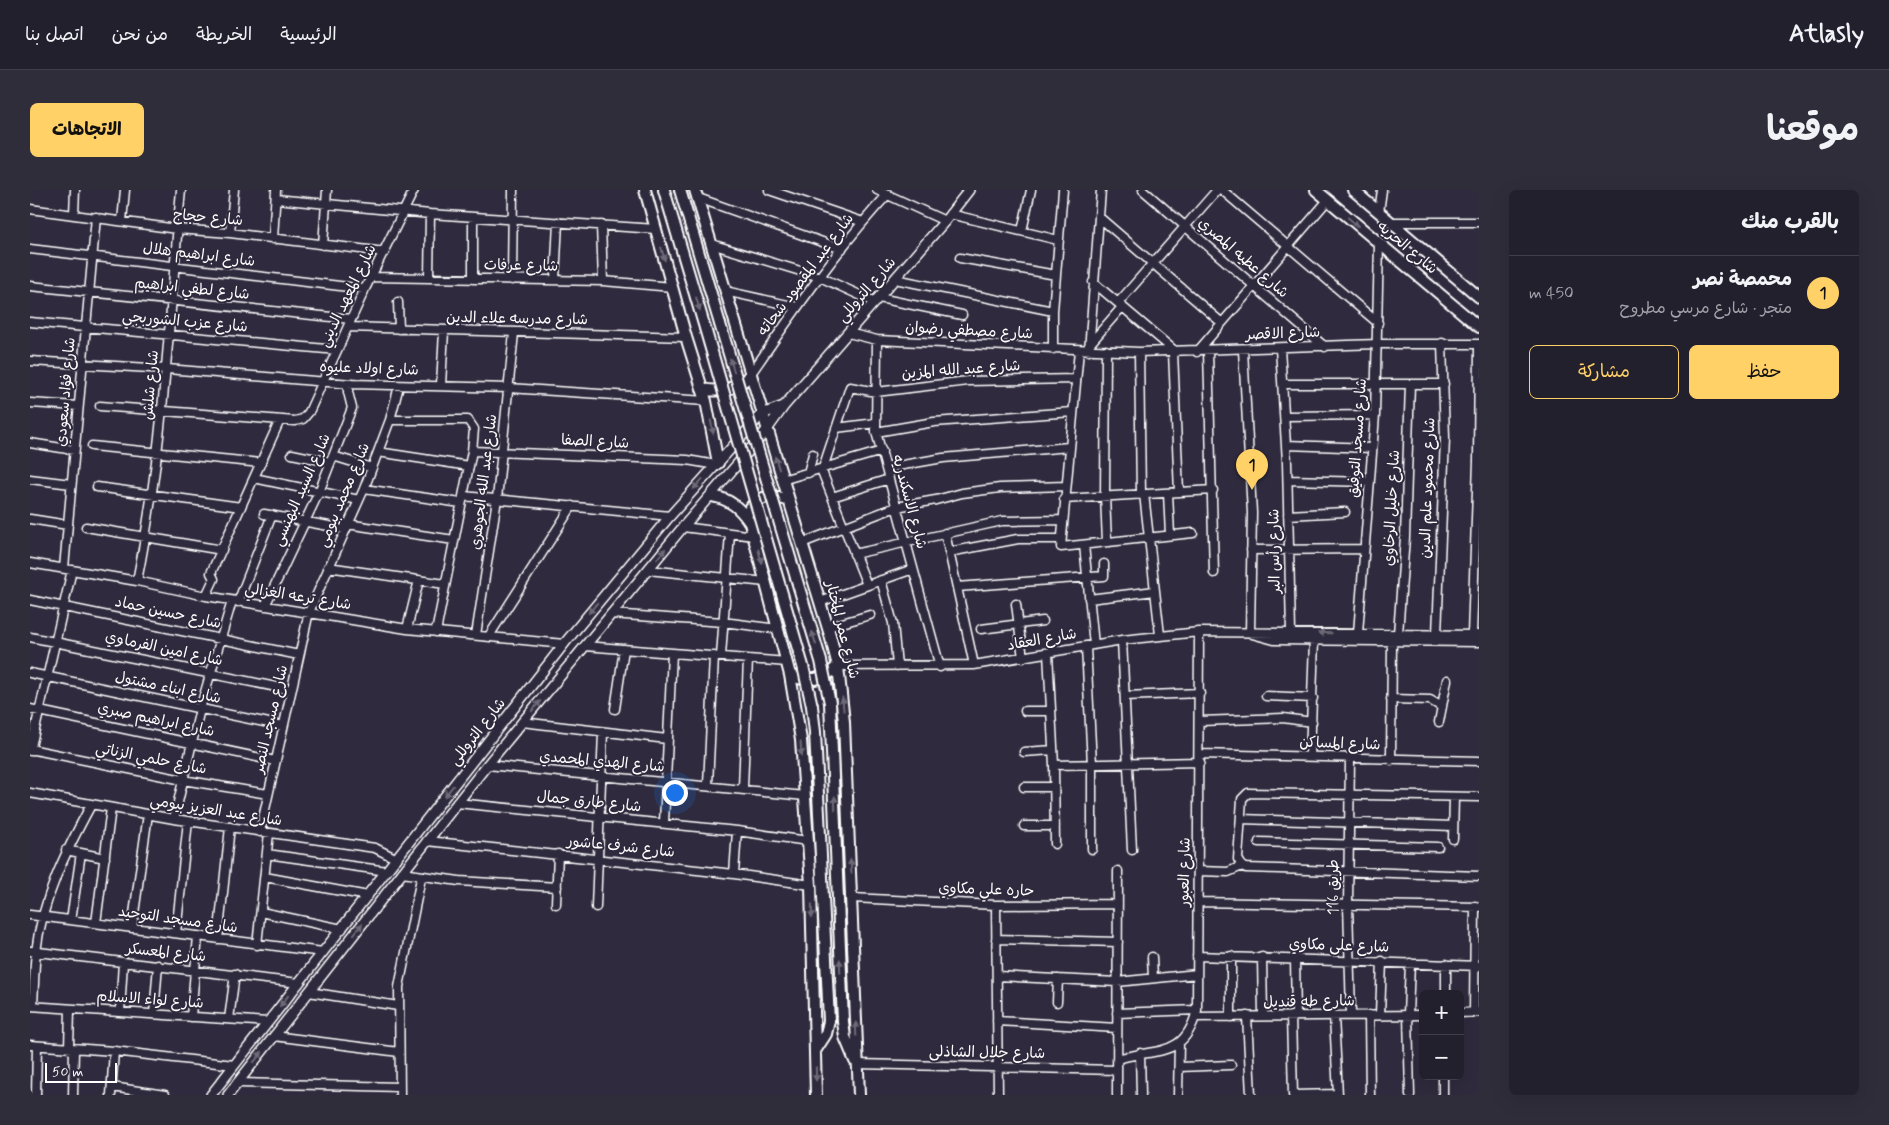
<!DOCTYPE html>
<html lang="ar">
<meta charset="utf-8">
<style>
:root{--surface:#23202e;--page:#2f2d3a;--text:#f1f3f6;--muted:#a3a3aa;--line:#403e4a;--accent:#ffd166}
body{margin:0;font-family:Mynerve,"Playpen Sans Arabic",sans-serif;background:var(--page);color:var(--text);direction:rtl}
.controls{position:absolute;right:15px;bottom:15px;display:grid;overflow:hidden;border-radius:8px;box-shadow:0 5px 20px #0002}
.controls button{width:45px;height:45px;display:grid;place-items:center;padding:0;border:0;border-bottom:1px solid var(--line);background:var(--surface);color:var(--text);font:25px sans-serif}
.scale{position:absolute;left:15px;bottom:12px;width:72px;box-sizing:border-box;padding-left:5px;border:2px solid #fff;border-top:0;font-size:14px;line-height:18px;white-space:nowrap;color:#fff;-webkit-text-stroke:4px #2f2a3d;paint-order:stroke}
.you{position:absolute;left:644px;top:602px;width:18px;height:18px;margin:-12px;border:4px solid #fff;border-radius:50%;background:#1a73e8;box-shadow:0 0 0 8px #1a73e833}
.badge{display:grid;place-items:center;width:32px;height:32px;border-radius:50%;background:var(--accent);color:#111;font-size:16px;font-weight:700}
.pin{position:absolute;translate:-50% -41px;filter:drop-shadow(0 1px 2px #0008)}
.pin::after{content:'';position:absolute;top:26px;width:18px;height:15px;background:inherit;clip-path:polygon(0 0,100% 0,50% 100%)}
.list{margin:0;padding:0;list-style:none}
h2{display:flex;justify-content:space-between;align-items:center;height:65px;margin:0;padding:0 20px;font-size:21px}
h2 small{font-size:16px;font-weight:400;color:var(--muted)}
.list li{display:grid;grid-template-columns:32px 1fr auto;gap:15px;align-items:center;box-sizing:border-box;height:75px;padding:0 20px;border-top:1px solid var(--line)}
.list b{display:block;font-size:19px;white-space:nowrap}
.list p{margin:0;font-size:16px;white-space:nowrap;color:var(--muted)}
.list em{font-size:16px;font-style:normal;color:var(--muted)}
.actions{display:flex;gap:10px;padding:15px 20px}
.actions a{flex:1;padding:11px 0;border:1px solid var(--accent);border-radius:8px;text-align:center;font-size:18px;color:var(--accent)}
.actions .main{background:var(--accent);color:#111}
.map{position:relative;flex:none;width:1449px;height:905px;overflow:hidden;direction:ltr;border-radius:8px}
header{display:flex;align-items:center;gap:30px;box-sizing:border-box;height:70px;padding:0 25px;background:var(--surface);border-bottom:1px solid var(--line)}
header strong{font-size:24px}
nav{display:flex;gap:28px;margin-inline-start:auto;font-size:18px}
.intro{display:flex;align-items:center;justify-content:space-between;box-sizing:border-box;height:120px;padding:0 30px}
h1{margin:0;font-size:35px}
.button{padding:12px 22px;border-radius:8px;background:var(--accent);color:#111;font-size:18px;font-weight:700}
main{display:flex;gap:30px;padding:0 30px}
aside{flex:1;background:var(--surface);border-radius:8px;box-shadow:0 5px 20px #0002}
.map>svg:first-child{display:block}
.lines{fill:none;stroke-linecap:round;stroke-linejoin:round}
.minor-casing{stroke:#fff;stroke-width:11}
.tertiary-casing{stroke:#fff;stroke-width:12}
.secondary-casing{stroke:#fff;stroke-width:14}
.minor{stroke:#2f2a3d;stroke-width:8}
.tertiary{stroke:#2f2a3d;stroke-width:9}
.secondary{stroke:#2f2a3d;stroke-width:10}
.secondary-bridge-casing{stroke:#fff;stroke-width:14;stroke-linecap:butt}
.secondary-bridge{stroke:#2f2a3d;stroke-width:10}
.oneway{fill:#6d6a77}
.labels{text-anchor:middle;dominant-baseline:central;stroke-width:4;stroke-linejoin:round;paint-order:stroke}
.street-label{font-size:15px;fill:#fff;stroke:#2f2a3d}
</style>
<header>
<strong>Atlasly</strong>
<nav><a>الرئيسية</a><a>الخريطة</a><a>من نحن</a><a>اتصل بنا</a></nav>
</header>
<div class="intro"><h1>موقعنا</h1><a class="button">الاتجاهات</a></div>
<main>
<aside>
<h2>بالقرب منك<small></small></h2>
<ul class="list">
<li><span class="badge">1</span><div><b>محمصة نصر</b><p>متجر · شارع مرسي مطروح</p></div><em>450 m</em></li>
</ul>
<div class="actions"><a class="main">حفظ</a><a>مشاركة</a></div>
</aside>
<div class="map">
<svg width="1449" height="905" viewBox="0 0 1449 905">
<rect width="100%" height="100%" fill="#2f2a3d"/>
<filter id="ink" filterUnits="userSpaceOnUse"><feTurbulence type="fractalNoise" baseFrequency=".02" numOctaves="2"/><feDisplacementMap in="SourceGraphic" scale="10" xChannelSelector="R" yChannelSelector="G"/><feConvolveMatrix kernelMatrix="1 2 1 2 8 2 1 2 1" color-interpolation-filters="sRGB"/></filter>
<g filter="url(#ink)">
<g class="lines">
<g class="minor-casing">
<path id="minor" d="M739,0L833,32
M847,0L915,31
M1113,0L1295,157
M1192,0L1348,133
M668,8L812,59
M246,9L400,24L626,39
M0,19L147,39L200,43L355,62
M1349,22L1352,0
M44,24L45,0
M920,24L1028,50
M1069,27L1192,133
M92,31L95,0
M1360,32H1449
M571,35L573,91
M992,41L1001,0
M200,43L204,0
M243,49L246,0
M681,54L790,87L845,112
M293,55L297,0
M0,59L335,99
M930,68L1026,85
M341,87L573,91L642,97
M399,88L400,24
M443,89V27
M865,89L1023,121
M482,90L483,0
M525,90L528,32
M1063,92L1146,162
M0,96L321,129
M695,101L767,117
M849,108L932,125
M368,112L369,139
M1088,113L1187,0
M0,132L307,160
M318,137L656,147
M818,143L847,150L1109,162L1348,154H1449
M847,150L846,242L910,477
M1059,155L1092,117
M1250,158L1257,272L1261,442
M1023,159V121L1033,0
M1049,160L1031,357L1163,343
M1076,160L1075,306L1077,352
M1213,160L1222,323L1220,443
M1059,161L1071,0
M1178,161L1184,383
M1109,162L1111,304
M1143,162L1149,302
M1167,162L1298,10
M0,171L137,179L322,194L479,198L676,211
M720,185C763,123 806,60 858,4
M1253,194H1414
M411,195L414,141
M0,213L48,216
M70,216L265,231L273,229L279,222L335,99L384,0
M1255,226L1345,225
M360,230H438L444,239L442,261L406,442
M806,238L846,233
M846,242L904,232L1043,222
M0,253L44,260
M1256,255L1342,258
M62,256L231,273
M442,261L657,270L686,275
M348,262L439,276
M262,264L300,272
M303,266L342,278
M793,278L820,197L846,202L938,191L1046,189
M856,278L913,268L1039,257
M791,279L837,395
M778,283L783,264
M224,288L329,310
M0,289L41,294
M752,290L852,261
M1258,290L1340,292
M67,297L211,317
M334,299L431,313
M1138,303L1140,345
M1114,304L1130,445
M433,306L640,326
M802,307L859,289
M1034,309L1183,300
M234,324L315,339
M1258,325L1315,322
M0,329L38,335
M317,334L424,350
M56,337L192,360
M653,337L724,346
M915,343L944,475
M772,353L866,317L906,310L932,303L970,298L1036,296
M1054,355L1064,455
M1221,360L1334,359
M919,362L988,349H1030
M824,364L972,331L1032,330
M0,373L107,391L176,406L377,439L534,454
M298,377L415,394
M34,378L66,27
M618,380L736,392
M851,390L863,433L867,476
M107,391C133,262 139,131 151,0
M927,397L1074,386V374
M176,406L184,389L181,383L250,230
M1059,409L1125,401
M0,410L269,465
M208,412L242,325
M790,412L883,379
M986,414L993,468
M235,416L289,302L322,218L318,202V194
M581,424L693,432L748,439
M798,437L840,425
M377,439L389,390
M951,439L1013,431
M1328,443L1345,225L1349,54
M1222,444L1244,450L1449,452
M1368,444L1375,347L1380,194
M1407,444L1415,248L1412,153
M446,445L467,309L484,143
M1442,445L1448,271L1449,154
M459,446L542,316
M0,447L261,500
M1092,450L1102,660
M555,456L757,472
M1056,457L1062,574V659
M1018,463L1024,575L1025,654
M691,466L700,343
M808,476L944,475L1092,450L1169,442L1449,445
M0,483L253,536
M1095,506L1170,503
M1236,506L1283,508
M1361,509L1400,510L1412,517
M0,519L245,571
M585,519L594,459
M995,521H1021
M1170,531L1253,528L1282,532
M492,532L637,549
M1409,532L1417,490
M0,559L153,590L238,604
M0,561L42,380
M994,562L1023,560
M1170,564L1449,571
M1280,567L1284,450
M1320,569L1318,714L1321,825
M1361,570L1362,451
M457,575L775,606
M1024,575L1170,572
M678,595L684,466
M994,597H1024
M713,598L718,469
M0,603L144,629L345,658L367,669
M1449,607L1218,603L1212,609L1208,669L1212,676L1216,678L1449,686
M427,613L707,641L778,651
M144,629L170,519L202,411
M1211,629L1423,636
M634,633L642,463
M994,636H1025
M230,642L279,422L334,299L360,230L369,196
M1423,649L1424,607
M397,651L704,684L781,695
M1229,652L1408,657
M36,660L75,668
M237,664L357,681
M1169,681L1198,682L1212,676
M372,683L429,691L527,697
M704,684L707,641
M235,687L338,706
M822,708L966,715L1088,714
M1168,712L1449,717
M526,714L528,664
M966,715L968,905
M566,717L573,542
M231,722L312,739
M0,725L293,762
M41,730L51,663
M66,733L81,618
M102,738L118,624
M146,743L158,631
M188,749L200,637
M966,749L1088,752
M227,755L239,643
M0,761L269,793
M1167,766L1449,776
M1122,767L1123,788
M1232,767L1233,826
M1265,768L1266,826
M1380,773L1378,825L1380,905
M1416,774V804
M967,786L1087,792L1167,784
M279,802L368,816
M1027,812L1028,789
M0,816L238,832
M3,816C4,798 4,780 6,762C12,709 36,661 61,615
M90,822L93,772
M1087,823L1167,820
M1430,823L1449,822
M1444,823L1445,716
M124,824L128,775
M1339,825L1340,905
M1350,825L1352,771
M1217,826L1221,905
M1261,826L1263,905
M1304,826L1308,905
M161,827L168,746
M1165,827L1393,825
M1201,827V766
M199,829L205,784
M967,831L1087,838
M244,846L369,862
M0,855L84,861L204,875
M39,859L40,819
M1110,863L1111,905
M1087,869C1126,858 1155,869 1167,820L1169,442
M827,874L1087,880
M1149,877L1201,875
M1413,886V905
M207,893L370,897
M82,897L135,905
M6,905L7,856
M43,905L44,859
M81,905L84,861
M370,905L369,797L391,688
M1087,905L1088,681
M1148,905L1149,853
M1263,905L1308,904"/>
</g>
<g class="tertiary-casing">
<path id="tertiary" d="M181,905L534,454L640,326L732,224L754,216
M198,905L457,575L653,337L736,241L754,216L915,31L939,0"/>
</g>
<g class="secondary-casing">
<path id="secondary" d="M615,0L656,147L676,211L688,273
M634,0L675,138
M650,0L690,134
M665,0L800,445L808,476L814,532L829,905
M1286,0L1449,137
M1323,0L1449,107
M672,199C691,203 707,199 720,185
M682,306C700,309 710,318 720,333L760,485L771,550L781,695L786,905
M716,326C724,307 740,302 759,311
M760,485C778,493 794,490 808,476
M800,513L813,832L815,847L825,871
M782,516L785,542L799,831L796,844L785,861"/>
</g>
<use href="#minor" class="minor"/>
<use href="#tertiary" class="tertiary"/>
<use href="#secondary" class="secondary"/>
<g class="secondary-bridge-casing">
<path id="secondary-bridge" d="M690,134L791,471L800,513
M675,138L773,476L782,516"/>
</g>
<use href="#secondary-bridge" class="secondary-bridge"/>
</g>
<defs><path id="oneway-solid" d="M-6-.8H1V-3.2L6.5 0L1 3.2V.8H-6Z" transform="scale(1.25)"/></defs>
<g class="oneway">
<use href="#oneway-solid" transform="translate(1323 32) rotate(41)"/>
<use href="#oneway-solid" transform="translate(633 64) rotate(74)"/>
<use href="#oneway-solid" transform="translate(668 114) rotate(74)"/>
<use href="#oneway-solid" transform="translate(702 175) rotate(-107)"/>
<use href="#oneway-solid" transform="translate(682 237) rotate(79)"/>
<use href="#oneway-solid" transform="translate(747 273) rotate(-108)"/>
<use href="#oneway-solid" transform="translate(668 294) rotate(132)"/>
<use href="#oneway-solid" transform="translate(631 364) rotate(-51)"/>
<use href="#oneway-solid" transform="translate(730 366) rotate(76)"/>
<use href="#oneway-solid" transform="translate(563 418) rotate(130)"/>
<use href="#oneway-solid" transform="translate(1295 443) rotate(-179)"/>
<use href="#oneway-solid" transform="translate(784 448) rotate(-107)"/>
<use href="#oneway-solid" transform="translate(813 514) rotate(-95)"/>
<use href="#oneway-solid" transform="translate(506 516) rotate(-50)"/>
<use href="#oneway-solid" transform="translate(771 559) rotate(86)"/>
<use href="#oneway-solid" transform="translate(419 601) rotate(128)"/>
<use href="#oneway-solid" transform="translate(805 613) rotate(-92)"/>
<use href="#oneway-solid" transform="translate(821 676) rotate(-93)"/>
<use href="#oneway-solid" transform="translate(782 721) rotate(89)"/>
<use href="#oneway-solid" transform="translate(328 739) rotate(-52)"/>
<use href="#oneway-solid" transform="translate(810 776) rotate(-92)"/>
<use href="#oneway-solid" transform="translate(254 811) rotate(128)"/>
<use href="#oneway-solid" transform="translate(826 839) rotate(-92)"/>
<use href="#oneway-solid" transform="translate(228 867) rotate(-52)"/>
<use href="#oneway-solid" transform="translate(786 884) rotate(89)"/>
</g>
</g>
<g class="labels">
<g class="street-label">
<text transform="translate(178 28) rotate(5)">شارع حجاج</text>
<text transform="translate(1377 58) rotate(40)">شارع الحريه</text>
<text transform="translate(169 65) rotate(7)">شارع ابراهيم هلال</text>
<text transform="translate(1213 68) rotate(41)">شارع عطيه المصري</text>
<text transform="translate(491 76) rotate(1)">شارع عرفات</text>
<text transform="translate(776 85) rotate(-53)">شارع عبد المقصود شحاته</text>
<text transform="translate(162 99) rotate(6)">شارع لطفي ابراهيم</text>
<text transform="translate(837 100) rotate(-49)">شارع التروللي</text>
<text transform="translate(318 106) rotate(-64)">شارع المعهد الديني</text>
<text transform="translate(487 129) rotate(1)">شارع مدرسه علاء الدين</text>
<text transform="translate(155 132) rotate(5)">شارع عزب الشوربجي</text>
<text transform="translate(939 141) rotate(3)">شارع مصطفي رضوان</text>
<text transform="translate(1253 144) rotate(-2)">شارع الاقصر</text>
<text transform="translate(339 179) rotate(2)">شارع اولاد عليوه</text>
<text transform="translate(931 180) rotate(-4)">شارع عبد الله المزين</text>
<text transform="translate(121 195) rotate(-85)">شارع شلش</text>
<text transform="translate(36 202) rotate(-85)">شارع فؤاد سعودي</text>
<text transform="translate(1328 248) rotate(-86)">شارع مسجد التوفيق</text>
<text transform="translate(565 252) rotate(3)">شارع الصفا</text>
<text transform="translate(454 292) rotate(-83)">شارع عبد الله الجوهري</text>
<text transform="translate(1398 298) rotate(-88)">شارع محمود علم الدين</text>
<text transform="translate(272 300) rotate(-66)">شارع السيد البهنسي</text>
<text transform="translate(314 305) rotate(-67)">شارع محمد بيومي</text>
<text transform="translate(879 312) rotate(75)">شارع الاسكندريه</text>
<text transform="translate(1362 318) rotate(-87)">شارع خليل الرخاوي</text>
<text transform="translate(1245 361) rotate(-91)">شارع رأس البر</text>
<text transform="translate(268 407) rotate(9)">شارع ترعه الغزالي</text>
<text transform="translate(138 423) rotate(12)">شارع حسين حماد</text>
<text transform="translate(812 440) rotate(76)">شارع عمر المختار</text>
<text transform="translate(1012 450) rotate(-10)">شارع العقاد</text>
<text transform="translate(134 459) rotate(12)">شارع امين الفرماوي</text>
<text transform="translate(138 498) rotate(12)">شارع ابناء مشتول</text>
<text transform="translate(241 529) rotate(-77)">شارع مسجد النصر</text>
<text transform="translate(126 530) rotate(12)">شارع ابراهيم صبري</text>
<text transform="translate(448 542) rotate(-52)">شارع التروللي</text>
<text transform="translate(1310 554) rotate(2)">شارع المساكن</text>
<text transform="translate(121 569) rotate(11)">شارع حلمي الزناتي</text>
<text transform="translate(572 572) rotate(5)">شارع الهدي المحمدي</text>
<text transform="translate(559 612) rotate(6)">شارع طارق جمال</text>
<text transform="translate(186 621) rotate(9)">شارع عبد العزيز بيومي</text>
<text transform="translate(591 657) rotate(6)">شارع شرف عاشور</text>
<text transform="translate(1155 682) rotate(-89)">شارع العبور</text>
<text transform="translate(1304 697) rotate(-90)">طريق 116</text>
<text transform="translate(956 700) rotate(2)">حاره علي مكاوي</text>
<text transform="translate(148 730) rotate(8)">شارع مسجد التوحيد</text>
<text transform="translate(1309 756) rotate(2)">شارع على مكاوي</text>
<text transform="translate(136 763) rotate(6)">شارع المعسكر</text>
<text transform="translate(120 810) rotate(4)">شارع لواء الاسلام</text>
<text transform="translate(1279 812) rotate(-1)">شارع طه قنديل</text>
<text transform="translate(957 863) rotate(1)">شارع جلال الشاذلى</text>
</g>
</g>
</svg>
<div class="controls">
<button>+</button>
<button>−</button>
</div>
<div class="scale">50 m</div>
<div class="you"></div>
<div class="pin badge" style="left:1222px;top:300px">1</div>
</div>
</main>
